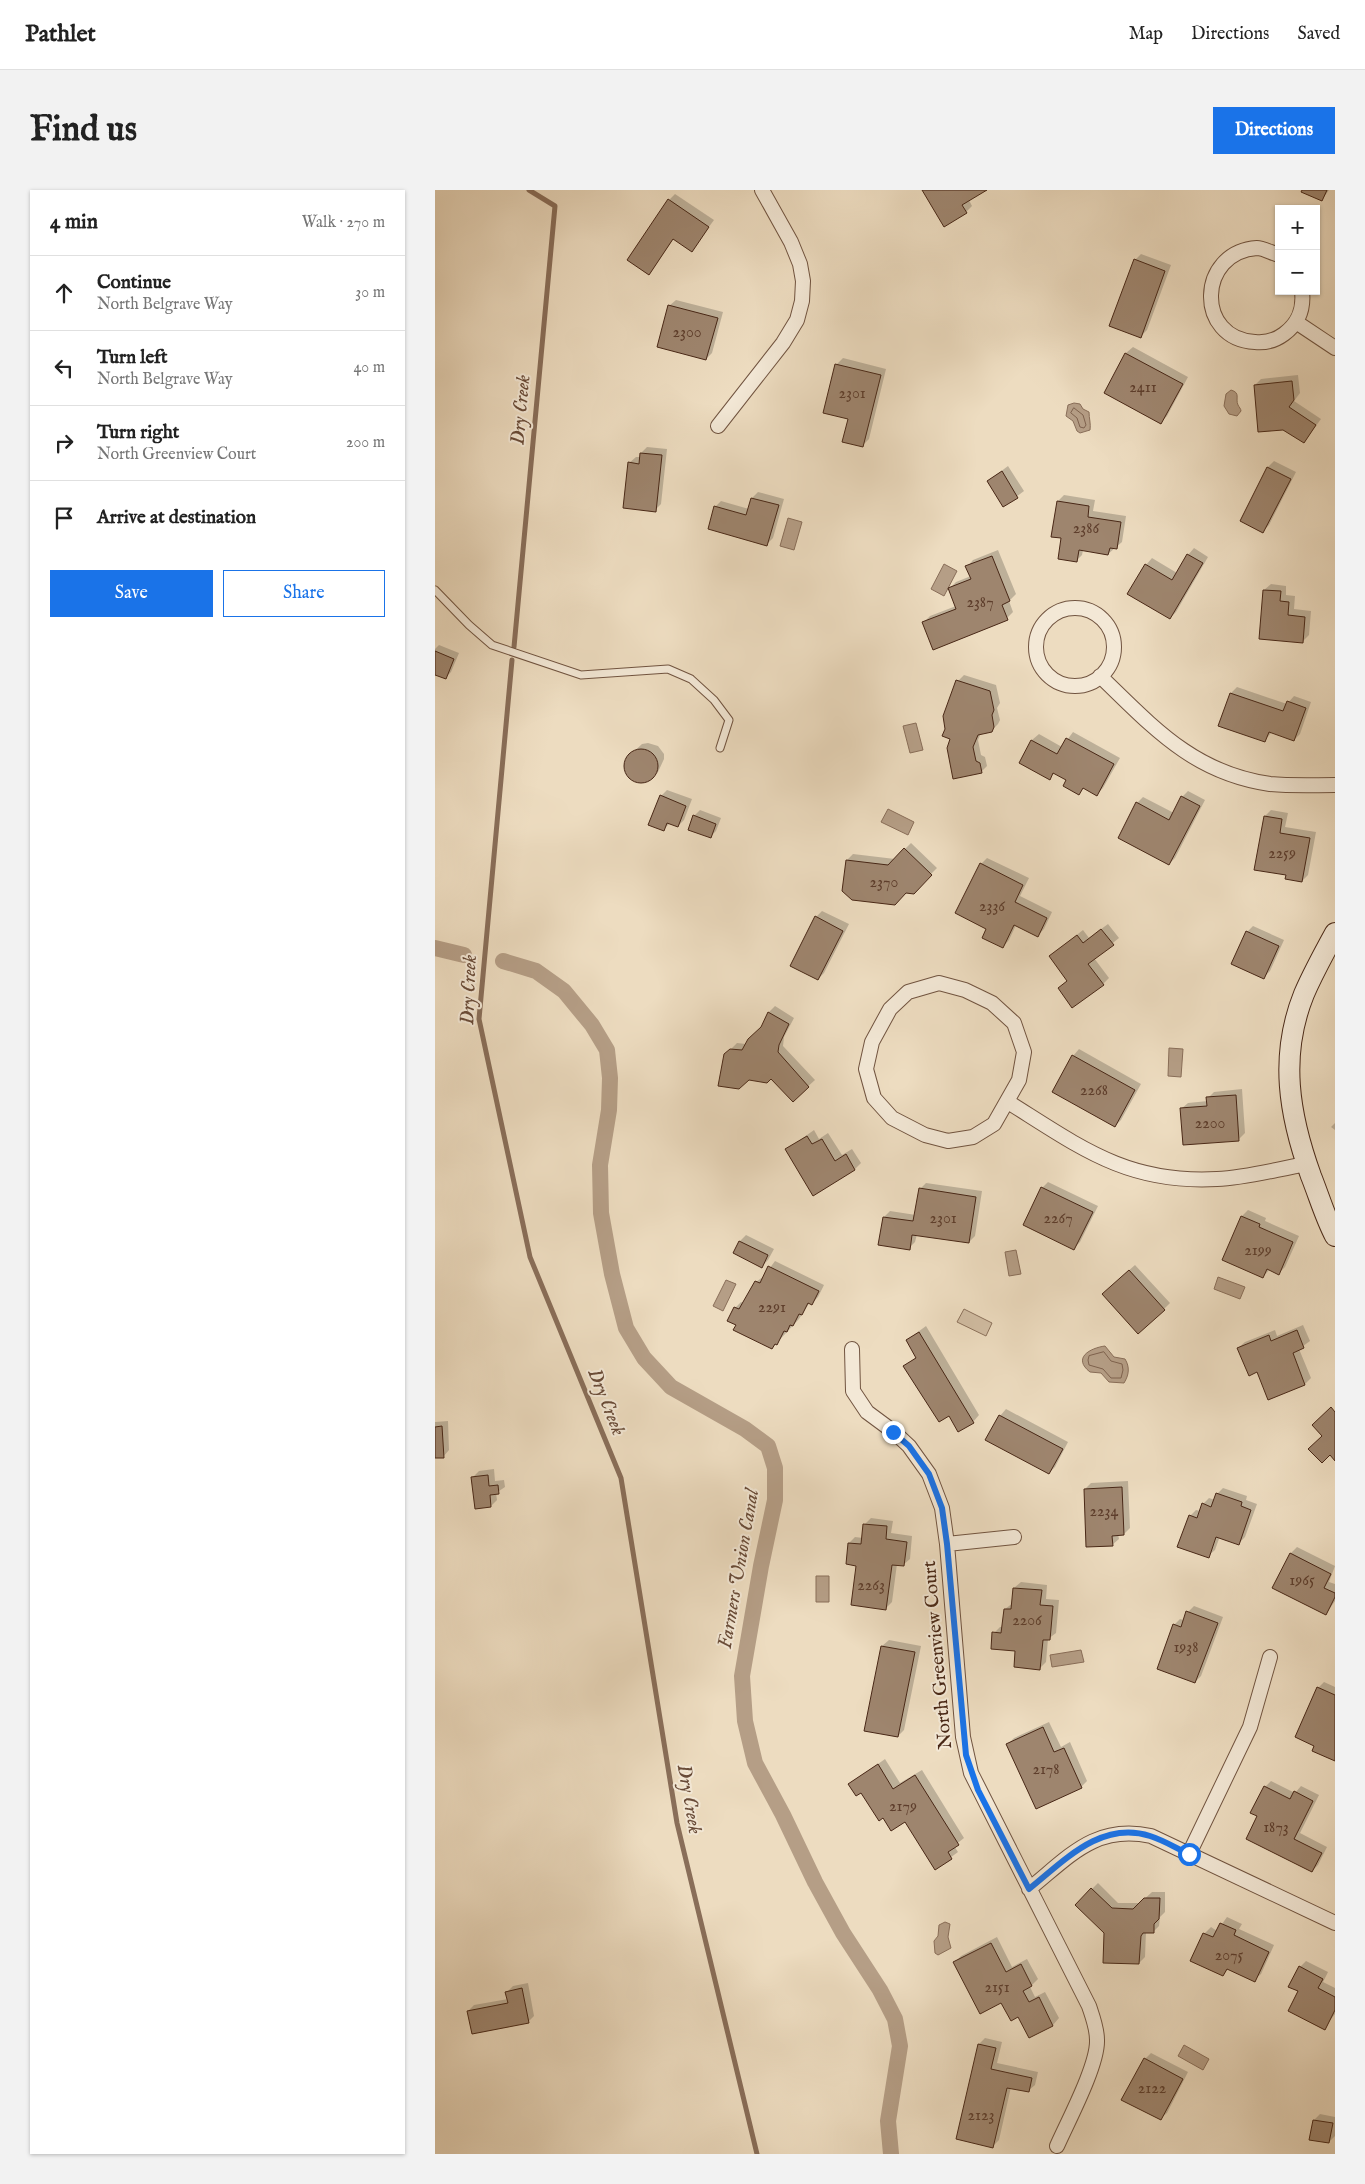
<!DOCTYPE html>
<meta charset="utf-8">
<style>
:root{--surface:#fff;--page:#f2f2f2;--text:#222;--muted:#767676;--line:#e0e0e0;--accent:#1a73e8}
body{margin:0;font-family:"IM FELL English",serif;background:var(--page);color:var(--text)}
.controls{position:absolute;right:15px;top:15px;display:grid;overflow:hidden;border-radius:0px;box-shadow:0 1px 4px #0004}
.controls button{width:45px;height:45px;display:grid;place-items:center;padding:0;border:0;border-bottom:1px solid var(--line);background:var(--surface);color:var(--text);font:25px sans-serif}
.stop{position:absolute;width:15px;height:15px;margin:-11px;border:4px solid #1a73e8;border-radius:50%;background:#fff}
.stop.end{background:#1a73e8;border-color:#fff;box-shadow:0 1px 5px #0008}
.list{margin:0;padding:0;list-style:none}
h2{display:flex;justify-content:space-between;align-items:center;height:65px;margin:0;padding:0 20px;font-size:21px}
h2 small{font-size:16px;font-weight:400;color:var(--muted)}
.list li{display:grid;grid-template-columns:32px 1fr auto;gap:15px;align-items:center;box-sizing:border-box;height:75px;padding:0 20px;border-top:1px solid var(--line)}
.list b{display:block;font-size:19px;white-space:nowrap}
.list p{margin:0;font-size:16px;white-space:nowrap;color:var(--muted)}
.list em{font-size:16px;font-style:normal;color:var(--muted)}
.actions{display:flex;gap:10px;padding:15px 20px}
.actions a{flex:1;padding:11px 0;border:1px solid var(--accent);border-radius:0px;text-align:center;font-size:18px;color:var(--accent)}
.actions .main{background:var(--accent);color:#fff}
.icon{flex:none;width:28px;height:28px;fill:none;stroke:currentColor;stroke-width:2;stroke-linecap:round;stroke-linejoin:round}
.map{position:relative;flex:none;width:900px;height:1964px;overflow:hidden;border-radius:0px}
header{display:flex;align-items:center;gap:30px;box-sizing:border-box;height:70px;padding:0 25px;background:var(--surface);border-bottom:1px solid var(--line)}
header strong{font-size:24px}
nav{display:flex;gap:28px;margin-inline-start:auto;font-size:18px}
.intro{display:flex;align-items:center;justify-content:space-between;box-sizing:border-box;height:120px;padding:0 30px}
h1{margin:0;font-size:35px}
.button{padding:12px 22px;border-radius:0px;background:var(--accent);color:#fff;font-size:18px;font-weight:700}
main{display:flex;gap:30px;padding:0 30px}
aside{flex:1;background:var(--surface);border-radius:0px;box-shadow:0 1px 4px #0004}
.map>svg:first-child{display:block}
.green{fill:#d1bda3;stroke:#8c725c}
.water{fill:#b59e86;stroke:#896e59}
.shadow{fill:#0003}
.lines{fill:none;stroke-linecap:round;stroke-linejoin:round}
.shore{stroke:#7e624e;stroke-width:1}
.stream{stroke:#896e59;stroke-width:5}
.canal{stroke:#b59e86;stroke-width:16}
.building{fill:#9e856e;stroke:#482716}
.lane-casing{stroke:#715440;stroke-width:9}
.street-casing{stroke:#715440;stroke-width:16}
.secondary-casing{stroke:#482716;stroke-width:22}
.lane{stroke:#f3e8d6;stroke-width:7}
.street{stroke:#f3e8d6;stroke-width:14}
.secondary{stroke:#f3e8d6;stroke-width:20}
.route{stroke:#1a73e8;stroke-width:6}
.labels{text-anchor:middle;dominant-baseline:central;stroke-width:4;stroke-linejoin:round;paint-order:stroke}
.number-label{font-size:16px;fill:#5e3e2c}
.street-label{font-size:19px;fill:#482716;stroke:#f3e8d6}
.water-label{font-size:20px;font-style:italic;fill:#694b38;stroke:#f3e8d6}
</style>
<header>
<strong>Pathlet</strong>
<nav><a>Map</a><a>Directions</a><a>Saved</a></nav>
</header>
<div class="intro"><h1>Find us</h1><a class="button">Directions</a></div>
<main>
<aside>
<h2>4 min<small>Walk · 270 m</small></h2>
<ul class="list">
<li><svg class="icon" aria-label="ahead" viewBox="0 0 24 24"><path d="M12 20V5M6 11l6-6 6 6"/></svg><div><b>Continue</b><p>North Belgrave Way</p></div><em>30 m</em></li>
<li><svg class="icon" aria-label="left" viewBox="0 0 24 24"><path d="M17 20v-9H6M10 6l-5 5 5 5"/></svg><div><b>Turn left</b><p>North Belgrave Way</p></div><em>40 m</em></li>
<li><svg class="icon" aria-label="right" viewBox="0 0 24 24"><path d="M7 20v-9h11M14 6l5 5-5 5"/></svg><div><b>Turn right</b><p>North Greenview Court</p></div><em>200 m</em></li>
<li><svg class="icon" aria-label="arrive" viewBox="0 0 24 24"><path d="M6 21V4h12l-3 4 3 4H6"/></svg><div><b>Arrive at destination</b></div></li>
</ul>
<div class="actions"><a class="main">Save</a><a>Share</a></div>
</aside>
<div class="map">
<svg width="900" height="1964" viewBox="0 0 900 1964">
<rect width="100%" height="100%" fill="#eddcc0"/>
<filter id="stains"><feTurbulence type="fractalNoise" baseFrequency=".004" numOctaves="4"/><feColorMatrix values="0 0 0 0 .2 0 0 0 0 .09 0 0 0 0 .02 0 0 0 .5 -.17"/></filter>
<radialGradient id="worn" r=".72"><stop offset=".6" stop-color="#630" stop-opacity="0"/><stop offset="1" stop-color="#630" stop-opacity=".3"/></radialGradient>
<path class="green" d="M529,1119L557,1133L551,1146L522,1132Z"/>
<path class="water" d="M796,200C806,203 800,208 803,215C804,217 806,219 806,221L802,226L794,224L789,216L791,204Z
M639,213L645,214L648,219L654,222C654,228 656,234 655,240L645,243L642,241L638,231L631,226L633,215Z
M353,328L367,332L359,360L345,356Z
M509,374L522,381L509,406L496,399Z
M481,533L488,560L475,563L468,536Z
M453,619L479,632L473,645L446,632Z
M734,858L748,859L746,887L733,886Z
M581,1060L586,1084L574,1086L570,1062Z
M783,1087L810,1097L805,1109L779,1099Z
M291,1090L301,1094L288,1121L278,1116Z
M670,1156L679,1167L690,1169C695,1177 694,1185 689,1193L674,1192L666,1183L655,1182C637,1168 655,1158 670,1156Z
M381,1386H394V1412H381Z
M646,1460L649,1472L617,1477L615,1465Z
M510,1732L515,1734L513,1747L516,1758L503,1765L500,1763L499,1751L503,1746L504,1735Z
M749,1855L774,1869L768,1880L743,1866Z"/>
<path class="shadow" d="M488,0H550L534,10L537,16L531,22L510,35Z
M868,0H894L887,10Z
M240,4L279,30L257,60L239,48L214,84L234,10Z
M706,64L736,75L712,140L706,146L700,70Z
M241,110L288,122L277,163L271,169L234,116Z
M698,157L753,187L732,226L726,232L670,202L691,163Z
M408,168L451,179L434,249L428,255L415,228L402,174Z
M863,185L865,203L859,211L886,229L869,252L820,195L826,189Z
M212,257L232,259L226,314L220,320L194,273L201,267H206V263Z
M839,271L861,282L834,335L828,341L806,330L833,277Z
M573,276L589,301L569,316L553,291Z
M323,302L349,309L338,348L332,354L280,317L286,311L314,319L317,308Z
M629,305L660,310L658,321L691,326L687,352L673,364L648,360L647,365L641,371L627,347L623,311Z
M759,358L773,367L741,422L735,428L694,404L711,375L717,368L742,383L753,365Z
M563,360L581,404L574,411L578,422L572,428L488,433L495,426L521,416L515,398L521,392L536,386L532,377L538,370Z
M836,394L851,396V405L860,406L859,419L876,421L874,445L867,452L829,400Z
M4,455L24,463L16,482L10,488L0,484V459Z
M529,485L561,495L565,513L562,518L565,530L563,534L556,541L546,543L543,550L546,565L550,567L552,576L546,582L517,549L523,491Z
M802,497L852,514L859,506L876,512L865,544L859,550L837,542L830,550L785,535L796,503Z
M638,542L685,568L668,598L662,604L649,598L644,603L633,590L620,583L614,588L585,573L597,550L604,544L627,557Z
M213,553L223,556L229,564V569L223,582L216,588L207,592L197,588L191,579L192,568L207,554Z
M232,600L257,609L249,630L243,636L235,633L229,639L226,606Z
M753,601L770,610L740,668L734,674L702,613L708,607L739,623L747,607Z
M265,620L286,628L281,641L275,647L259,626Z
M836,620L853,623L850,637L881,642L873,685L867,691L852,684L830,626Z
M476,653L502,678L478,702H471L412,670L418,664L460,669Z
M552,668L594,688L585,706L617,722L609,739L603,745L581,735L574,750L568,757L553,738L546,674Z
M387,721L414,734L389,783L383,789L381,727Z
M673,734L684,748L659,768L674,788L668,794L624,798L633,790L615,766L648,740L654,748Z
M818,736L849,750L835,781L829,787L812,742Z
M340,816L359,828L349,847L348,856L380,890L358,910L336,888L290,865L302,853L311,854L327,836L334,822Z
M644,859L706,894L686,930L680,936L618,901L638,866Z
M807,899L810,943L804,949L746,919L753,913L773,911V908L779,902Z
M900,933V940L896,937Z
M379,940L384,949L393,943L407,965L417,959L426,973L420,979L378,1004L351,960Z
M613,992L663,1016L645,1052L639,1058L607,998Z
M491,993L547,1001L540,1046L534,1052L482,1044L480,1052L474,1058L449,1027L455,1021L481,1025L485,999Z
M813,1020L831,1028L830,1031L864,1046L850,1077L844,1083L835,1079L828,1087L788,1069L807,1026Z
M311,1045L339,1059L333,1070L327,1076L300,1063L305,1051Z
M340,1071L389,1095L383,1107L377,1113L375,1112L364,1129L337,1158L302,1135L300,1118L306,1112L308,1113L321,1092L329,1086Z
M700,1075L735,1113L729,1119L674,1098Z
M868,1135L875,1151L864,1159L876,1188L870,1194L834,1208L823,1181L803,1158L810,1152L840,1140L842,1146Z
M491,1136L544,1225L538,1232L514,1224L470,1176L482,1166L472,1150Z
M571,1219L633,1252L620,1277L614,1283L565,1226Z
M13,1231L14,1260L8,1267H0V1232Z
M59,1279L60,1291L69,1290L70,1297L61,1303L62,1310L56,1316L38,1287L44,1281Z
M693,1291L695,1338L689,1344H683L684,1349L677,1355L650,1299L656,1293Z
M788,1298L812,1306L811,1310L822,1314L810,1347L804,1353L785,1346L780,1360L773,1366L755,1326L761,1320L766,1321L768,1314L774,1308L780,1310L782,1304Z
M436,1328L458,1331L456,1343L477,1346L475,1369L468,1375L462,1374L457,1412L451,1418L423,1375L414,1353L420,1347L428,1348L430,1334Z
M862,1357L900,1376L894,1392L900,1394V1411L891,1424L839,1398L856,1363Z
M586,1392L612,1395L611,1409L624,1410L621,1443L613,1449L611,1472L605,1478L559,1443L565,1437H568L570,1419L578,1413L579,1398Z
M759,1416L788,1427L766,1486L760,1492L739,1435L745,1429L749,1430L753,1422Z
M454,1450L486,1456L469,1540L463,1546L447,1456Z
M889,1492L900,1497V1570L883,1498Z
M614,1532L626,1557L635,1552L652,1591L646,1597L573,1554L579,1548Z
M450,1569L465,1593L487,1580L529,1648L519,1656L523,1662L500,1679L470,1631L449,1627L427,1601L415,1594Z
M836,1591L860,1603L866,1596L884,1605L865,1643L892,1657L883,1675L877,1681L824,1626L830,1597Z
M663,1693L683,1713H705L717,1702H730V1722L725,1727L724,1736L718,1742H711L710,1767L704,1773L641,1715Z
M792,1727L807,1734L804,1739L839,1755L826,1784L819,1790L794,1778L788,1785L769,1744L776,1737L782,1741Z
M562,1747L577,1777L592,1769L603,1789L595,1797L600,1807L610,1802L624,1828L618,1835L595,1846L584,1826L520,1772L526,1766Z
M871,1771L893,1782L888,1792L900,1798V1824L889,1838L864,1801L865,1777Z
M93,1793L99,1826L93,1832L33,1821L39,1815L73,1809L72,1802L78,1796Z
M550,1848L567,1852L562,1873L603,1882L600,1895L593,1901L576,1897L564,1950L558,1956L544,1854Z
M716,1863L753,1882L732,1923L725,1929L710,1869Z
M885,1924L900,1927V1946L894,1952L879,1930Z"/>
<g class="lines">
<path class="shore" d="M639,218L648,225L651,235L649,238L645,237L642,228L636,223Z
M669,1162L676,1171L687,1174L688,1180L686,1188H676L668,1179L654,1175L653,1170L654,1166Z"/>
<path class="stream" d="M79,457L120,16L94,0
M77,470L44,829L95,1067L186,1288L242,1633L322,1964"/>
<path class="canal" d="M0,758L29,765
M68,771L101,781L129,801L157,835L172,860L175,888L174,920L165,975L166,1023L177,1084L191,1138L209,1168L236,1197L310,1239L333,1256L340,1278V1310L326,1376L307,1486L310,1531L320,1573L348,1625L380,1692L408,1743L445,1800L460,1829L465,1856L453,1931L456,1964"/>
</g>
<path class="building" d="M487,0H552L527,15L532,23L509,37Z
M867,0H892L887,11L866,2Z
M233,9L274,37L257,62L238,49L214,85L192,70Z
M699,69L730,81L706,148L674,136Z
M233,115L283,128L271,170L222,157Z
M690,163L748,194L726,234L669,203Z
M400,174L446,185L428,257L407,252L413,229L388,223Z
M857,191L859,210L854,217L881,235L869,253L848,240L823,242L819,195Z
M205,263L227,265L221,322L188,318L193,272L204,274Z
M832,277L856,289L828,343L805,331Z
M567,281L583,308L568,317L552,291Z
M316,308L344,315L332,356L273,339L279,316L311,325Z
M622,311L654,316L653,327L686,332L682,359L675,358L673,365L644,360L642,372L623,369L626,348L616,347Z
M752,364L768,373L735,429L692,404L710,374L737,390Z
M557,366L575,411L567,415L573,430L498,460L487,432L521,419L513,398L536,389L530,376Z
M828,400L846,401L845,411L854,412L853,425L870,427L868,453L824,449Z
M0,461L19,469L11,489L0,485Z
M521,490L555,501L559,520L557,525L559,537L557,542L543,545L538,557L541,571L545,573L547,583L518,589L512,558L515,549L507,546L510,539L508,526Z
M795,503L848,521L852,511L871,518L859,551L834,542L830,552L783,536Z
M631,548L679,574L662,606L648,598L644,605L628,596L631,590L618,583L615,590L584,573L596,550L622,564Z
M189 576a17 17 0 1 1 34 0a17 17 0 1 1-34 0Z
M225,605L251,616L243,637L232,633L229,641L213,635Z
M746,606L765,616L734,675L683,648L701,612L734,630Z
M258,625L281,634L276,648L253,640Z
M829,626L847,629L845,643L875,648L867,692L850,689L851,685L819,680Z
M469,658L497,685L479,704L471,703L460,715L417,710L407,701L411,670L453,675Z
M545,673L588,695L580,712L612,728L603,747L579,735L568,758L547,748L551,739L520,723Z
M380,726L408,741L383,790L355,776Z
M666,739L679,755L653,774L669,795L637,818L623,798L632,791L614,766L642,745L648,753Z
M811,741L844,756L829,789L796,774Z
M333,822L354,834L344,855L343,862L374,897L358,912L336,889L332,893L314,890L304,899L283,896L289,864L295,859L307,860L313,849L326,837Z
M637,865L700,900L680,937L617,902Z
M801,905L804,951L748,955L745,918L772,916L771,907Z
M372,946L377,954L387,949L400,971L411,964L420,980L378,1006L350,959Z
M606,997L658,1022L639,1060L588,1035Z
M484,998L541,1007L534,1053L477,1045L475,1060L443,1055L448,1027L478,1031Z
M806,1026L825,1034L824,1037L858,1052L844,1085L832,1079L828,1088L787,1070Z
M304,1051L333,1065L327,1078L298,1063Z
M333,1076L384,1101L377,1115L373,1113L367,1125L364,1124L358,1136L355,1135L352,1142L349,1141L342,1155L340,1154L337,1159L298,1140L301,1135L292,1131L299,1117L304,1119L320,1091L325,1093Z
M694,1080L730,1120L703,1144L667,1104Z
M862,1140L869,1158L858,1163L870,1195L833,1210L822,1182L814,1186L802,1158L834,1145L836,1151Z
M484,1142L539,1233L523,1242L514,1226L504,1232L468,1176L481,1168L471,1150Z
M896,1217L900,1222V1271L895,1265L887,1273L873,1259L887,1246L877,1235Z
M564,1225L628,1259L614,1284L550,1250Z
M7,1236L9,1268H0V1237Z
M53,1285L54,1296L63,1295L64,1304L55,1305L56,1317L40,1319L36,1287Z
M687,1297L689,1345L677,1346L678,1356L651,1357L649,1299Z
M781,1303L807,1312L806,1316L816,1320L804,1355L781,1347L774,1368L742,1357L754,1325L762,1328L767,1313L776,1317Z
M428,1334L452,1336L451,1349L472,1352L469,1376L457,1375L451,1420L416,1415L421,1376L411,1374L413,1353L426,1354Z
M855,1363L896,1384L889,1398L900,1403V1407L891,1425L837,1398Z
M578,1398L607,1400L605,1415L618,1416L615,1450H608L605,1480L579,1477L580,1461L556,1459L557,1442L566,1443L569,1419H576Z
M751,1421L783,1433L760,1493L722,1479L738,1434L746,1437Z
M446,1456L480,1462L463,1547L429,1541Z
M882,1497L900,1505V1571L877,1561L879,1556L860,1547Z
M608,1537L619,1562L629,1558L647,1598L601,1619L571,1554Z
M443,1574L458,1599L480,1585L524,1655L513,1662L517,1669L500,1680L470,1632L456,1641L448,1628L444,1631L426,1603L421,1606L413,1594Z
M829,1596L855,1609L859,1601L878,1611L859,1649L887,1663L877,1682L811,1649L822,1626L815,1623Z
M656,1698L677,1718L698,1719L709,1708H725L724,1729L719,1734V1743H708L706,1746L704,1774L668,1773L669,1743L640,1715Z
M785,1733L801,1740L799,1745L834,1762L820,1792L792,1779L788,1786L755,1771L768,1743L778,1747Z
M556,1753L571,1782L586,1774L597,1796L588,1801L594,1812L604,1807L618,1836L594,1848L583,1827L576,1831L566,1813L545,1824L518,1772Z
M864,1776L888,1789L883,1798L900,1807V1820L890,1840L853,1821L863,1801L853,1797Z
M87,1798L94,1833L37,1844L32,1821L73,1813L70,1802Z
M543,1854L561,1858L556,1879L597,1888L594,1902L572,1898L558,1958L521,1949Z
M709,1868L748,1889L726,1930L686,1910Z
M878,1930L898,1933L894,1953L874,1950Z"/>
<g class="lines">
<g class="lane-casing">
<path id="lane" d="M0,400L34,435L57,455L146,485L233,479L256,489L279,510L294,530L285,558"/>
</g>
<g class="street-casing">
<path id="street" d="M844,65C837,63 828,58 822,58C762,62 760,149 820,152C830,153 841,150 849,144C864,133 869,119 867,101
M861,132L900,158
M283,236L348,153L362,130L367,111L368,91L365,74L356,52L327,0
M601 457a39 39 0 1 1 78 0a39 39 0 1 1-78 0Z
M665,486C718,537 758,583 835,594C857,596 878,595 900,595
M504,793L530,800L557,813L579,833L589,862L584,890L559,934L538,947L513,951L490,945L457,928L439,908L431,879L437,852L455,819L473,802Z
M573,912C645,957 692,994 782,989C812,988 842,979 872,974
M417,1159L418,1201L432,1222L459,1242L474,1256L494,1284L507,1318L512,1354L528,1547L536,1583L654,1816C658,1828 662,1838 662,1850C663,1875 633,1931 622,1956
M512,1354L579,1347
M754,1664L815,1537L835,1467
M594,1699C634,1667 660,1634 716,1646L900,1733"/>
</g>
<g class="secondary-casing">
<path id="secondary" d="M900,743C889,763 878,783 869,804C844,866 854,925 876,986C884,1006 890,1027 900,1046"/>
</g>
<use href="#lane" class="lane"/>
<use href="#street" class="street"/>
<use href="#secondary" class="secondary"/>
</g>
<g class="lines">
<path class="route" d="M458,1242L474,1256L494,1284L507,1318L512,1354L531,1565L543,1600L594,1699C629,1671 666,1630 715,1646C728,1650 741,1658 754,1664"/>
</g>
<g class="labels">
<g class="number-label">
<text x="252" y="143">2300</text>
<text x="708" y="198">2411</text>
<text x="417" y="204">2301</text>
<text x="651" y="339">2386</text>
<text x="545" y="413">2387</text>
<text x="847" y="664">2259</text>
<text x="449" y="693">2370</text>
<text x="557" y="717">2336</text>
<text x="659" y="901">2268</text>
<text x="775" y="934">2200</text>
<text x="508" y="1029">2301</text>
<text x="623" y="1029">2267</text>
<text x="823" y="1061">2199</text>
<text x="337" y="1118">2291</text>
<text x="669" y="1322">2234</text>
<text x="867" y="1391">1965</text>
<text x="436" y="1396">2263</text>
<text x="592" y="1431">2206</text>
<text x="751" y="1458">1938</text>
<text x="611" y="1580">2178</text>
<text x="468" y="1617">2179</text>
<text x="841" y="1638">1873</text>
<text x="794" y="1766">2075</text>
<text x="562" y="1798">2151</text>
<text x="717" y="1899">2122</text>
<text x="546" y="1926">2123</text>
</g>
<g class="street-label">
<text transform="translate(503 1465) rotate(-95)">North Greenview Court</text>
</g>
<g class="water-label">
<text transform="translate(86 220) rotate(-85)">Dry Creek</text>
<text transform="translate(34 800) rotate(-88)">Dry Creek</text>
<text transform="translate(171 1212) rotate(68)">Dry Creek</text>
<text transform="translate(304 1379) rotate(-80)">Farmers Union Canal</text>
<text transform="translate(254 1609) rotate(80)">Dry Creek</text>
</g>
</g>
<rect width="100%" height="100%" filter="url(#stains)"/>
<rect width="100%" height="100%" fill="url(#worn)"/>
</svg>
<div class="controls">
<button>+</button>
<button>−</button>
</div>
<div class="stop" style="left:754px;top:1664px"></div>
<div class="stop end" style="left:458px;top:1242px"></div>
</div>
</main>
